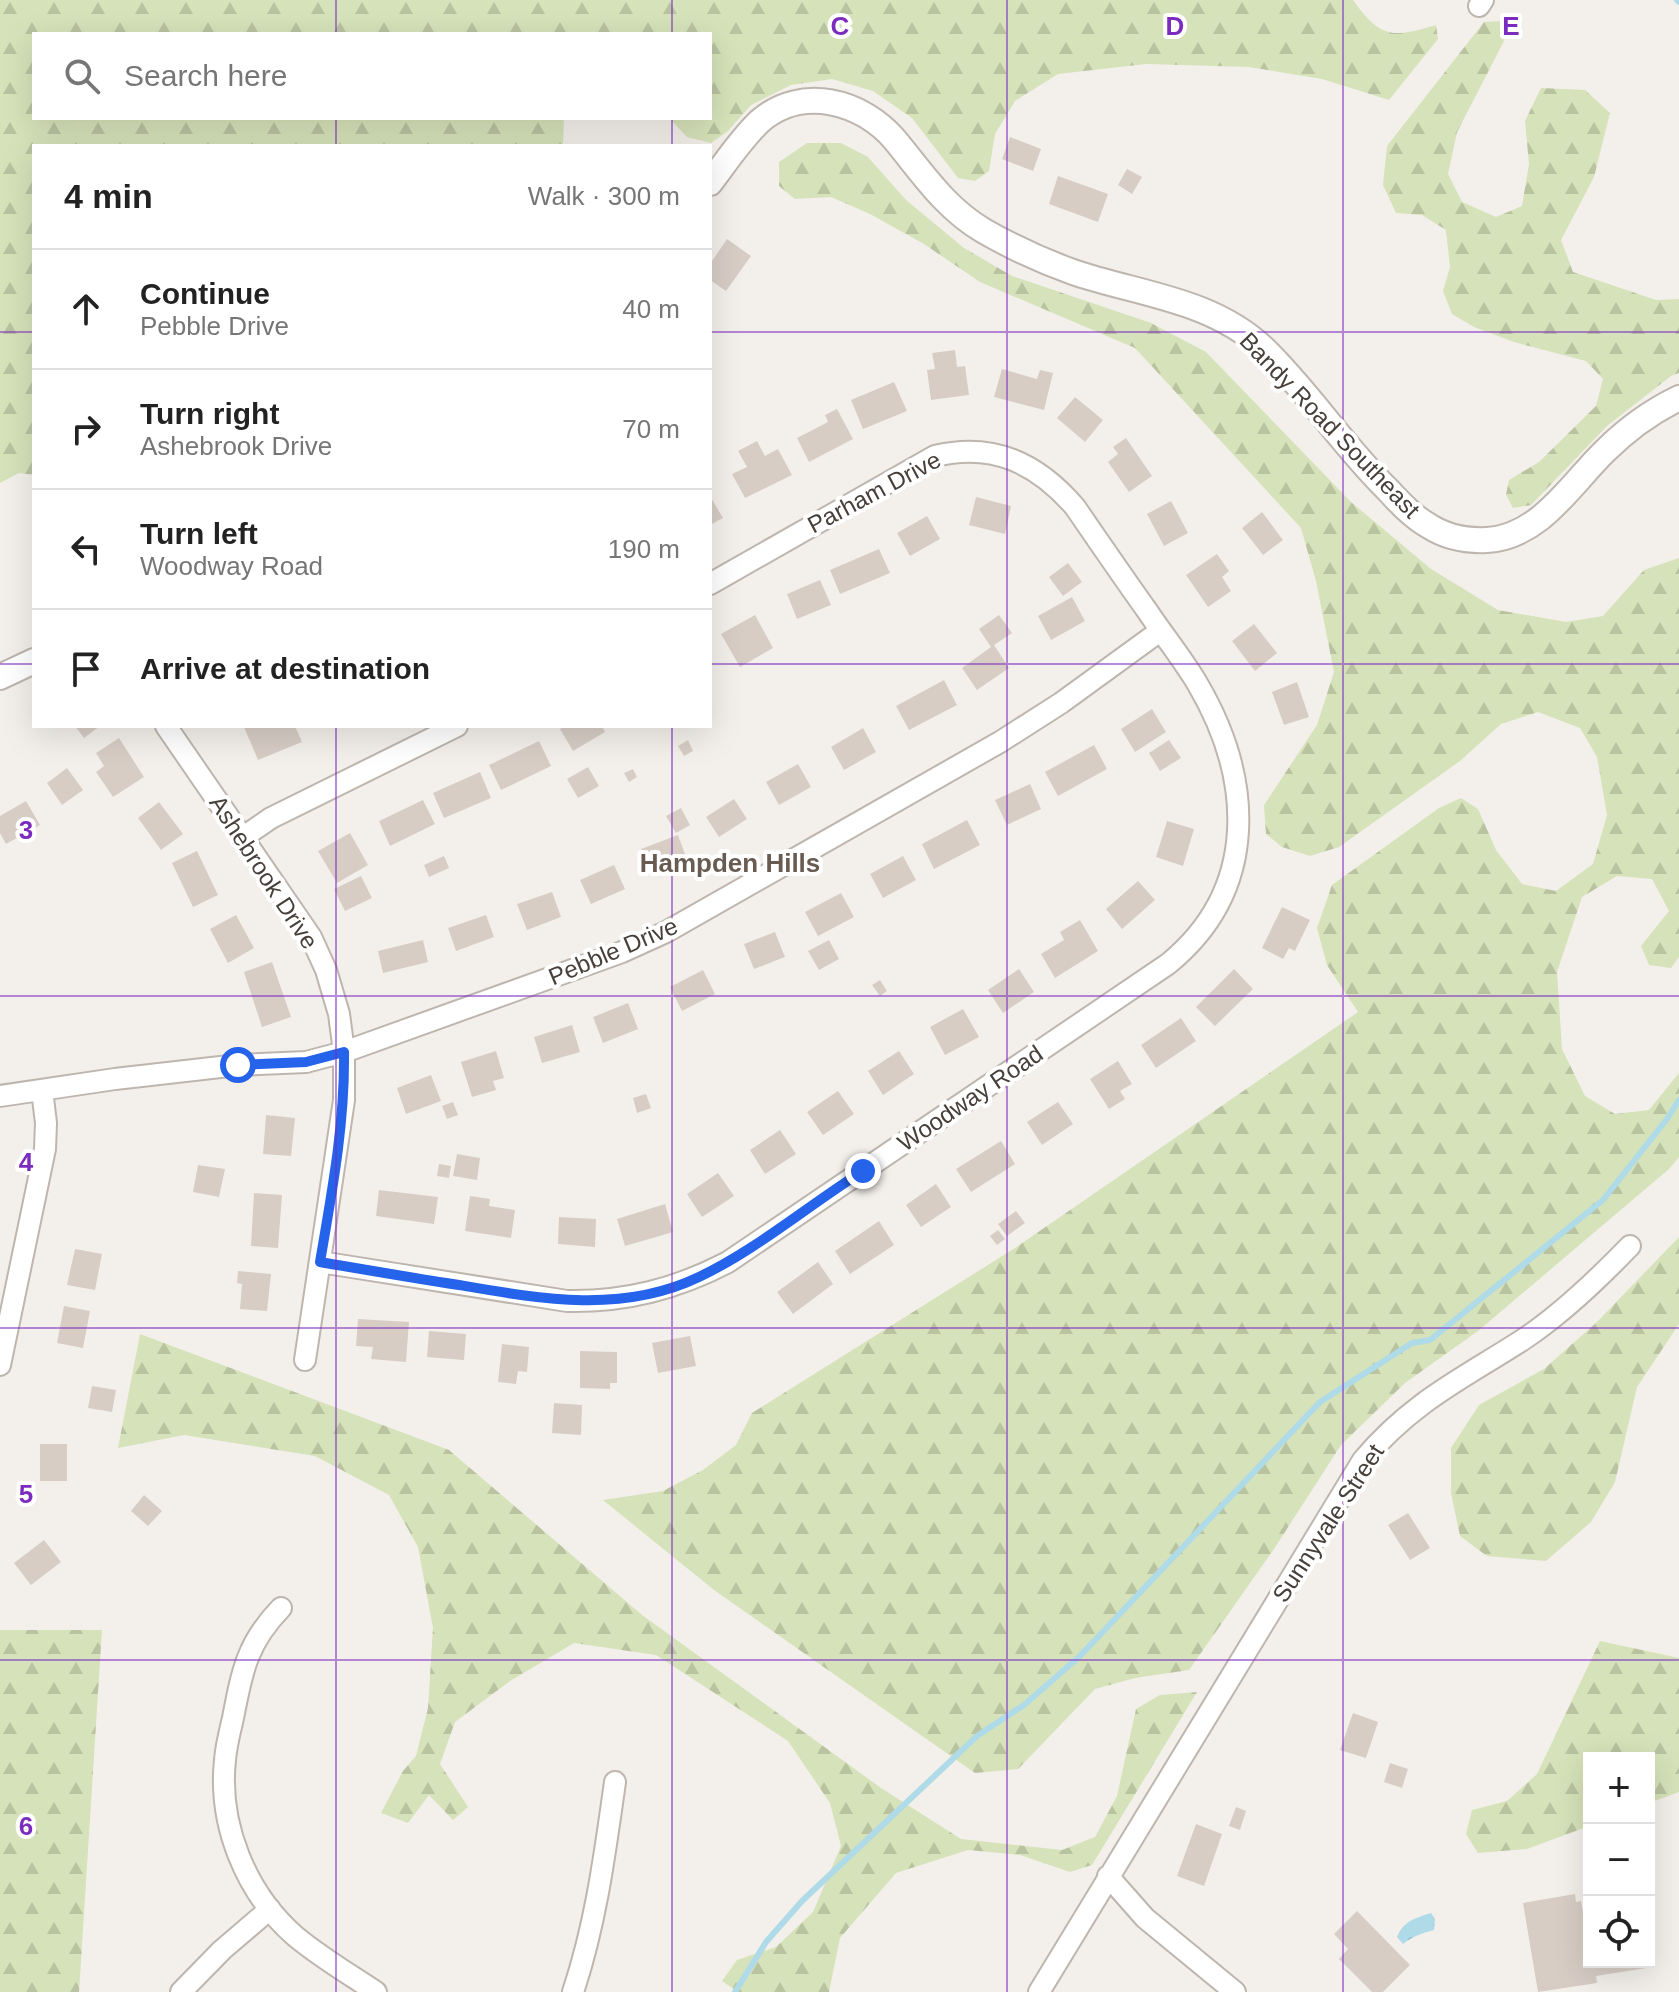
<!DOCTYPE html>
<meta charset="utf-8">
<style>
:root{--surface:#fff;--page:#f2f2f2;--text:#222;--muted:#767676;--line:#e0e0e0}
body{margin:0;font-family:Arial,sans-serif;background:var(--page);color:var(--text)}
.controls{position:absolute;right:24px;bottom:24px;display:grid;overflow:hidden;border-radius:0px;box-shadow:0 8px 32px #0002}
.controls button{width:72px;height:72px;display:grid;place-items:center;padding:0;border:0;border-bottom:2px solid var(--line);background:var(--surface);color:var(--text);font:40px sans-serif}
.stop{position:absolute;width:24px;height:24px;margin:-18px;border:6px solid #2563eb;border-radius:50%;background:#fff}
.stop.end{background:#2563eb;border-color:#fff;box-shadow:0 2px 8px #0008}
.list{margin:0;padding:0;list-style:none}
h2{display:flex;justify-content:space-between;align-items:center;height:104px;margin:0;padding:0 32px;font-size:34px}
h2 small{font-size:26px;font-weight:400;color:var(--muted)}
.list li{display:grid;grid-template-columns:52px 1fr auto;gap:24px;align-items:center;box-sizing:border-box;height:120px;padding:0 32px;border-top:2px solid var(--line)}
.list b{display:block;font-size:30px;white-space:nowrap}
.list p{margin:0;font-size:26px;white-space:nowrap;color:var(--muted)}
.list em{font-size:26px;font-style:normal;color:var(--muted)}
.icon{flex:none;width:44px;height:44px;fill:none;stroke:currentColor;stroke-width:2;stroke-linecap:round;stroke-linejoin:round}
.map{position:relative;flex:none;width:1679px;height:1992px;overflow:hidden}
.search{position:absolute;background:var(--surface);box-shadow:0 8px 32px #0002;left:32px;top:32px;width:680px;height:88px;display:flex;align-items:center;gap:20px;box-sizing:border-box;padding:0 28px;border-radius:0px;color:var(--muted);font-size:30px}
.panel{position:absolute;background:var(--surface);box-shadow:0 8px 32px #0002;left:32px;top:144px;width:680px;height:584px;border-radius:0px}
.map>svg:first-child{display:block}
.forest{fill:url(#forest-firs)}
.water{fill:url(#water-ripples)}
.lines{fill:none;stroke-linecap:round;stroke-linejoin:round}
.stream{stroke:#afdae8;stroke-width:6}
.building{fill:#d7cdc5}
.minor-casing{stroke:#beb6ae;stroke-width:24}
.tertiary-casing{stroke:#beb6ae;stroke-width:28}
.minor{stroke:#fff;stroke-width:20}
.tertiary{stroke:#fff;stroke-width:24}
.route{stroke:#2563eb;stroke-width:10}
.grid{fill:none;stroke:#7b2cbf;stroke-width:2;stroke-opacity:0.55}
.labels{text-anchor:middle;dominant-baseline:central;stroke-width:8;stroke-linejoin:round;paint-order:stroke}
.street-label{font-size:24px;fill:#47403a;stroke:#fff}
.neighbourhood-label{font-size:26px;font-weight:bold;fill:#685c52;stroke:#fff}
.grid-label{font-size:26px;text-anchor:middle;font-weight:bold;fill:#7b2cbf;stroke:#fff;stroke-width:8;stroke-linejoin:round;paint-order:stroke}
</style>
<div class="map">
<svg width="1679" height="1992" viewBox="0 0 1679 1992">
<defs>
<pattern id="forest-firs" width="22" height="20" patternUnits="userSpaceOnUse" patternTransform="scale(2)"><rect width="22" height="20" fill="#d6e2b9"/><path d="M5 1l3.5 6h-7zM16 11l3.5 6h-7z" fill="#b9c3a0"/></pattern>
<pattern id="water-ripples" width="26" height="14" patternUnits="userSpaceOnUse" patternTransform="scale(2)"><rect width="26" height="14" fill="#afdae8"/><path d="M2 4q2-2 4 0t4 0M15 11q2-2 4 0t4 0" fill="none" stroke="#98bcc8"/></pattern>
</defs>
<rect width="100%" height="100%" fill="#f3f0eb"/>
<path class="forest" d="M0,0H1353C1381,39 1392,38 1436,25L1438,39L1389,100L1322,79L1249,67L1146,64L1058,74L1015,101L995,134L989,171L975,181L958,178L912,118L873,91L832,79L791,85L751,105L728,131L711,143L687,137L669,118H710V34H34V118H564L563,146H34V475L19,473L0,483Z
M1502,21L1504,41L1457,132L1448,174L1462,202L1496,217L1522,206L1529,164L1525,121L1541,88L1585,90L1610,113L1594,177L1561,240L1573,272L1656,300L1679,299V373L1671,376L1607,426L1531,505L1513,508L1506,495L1509,480L1539,462L1596,406L1603,379L1586,361L1514,342L1474,327L1452,314L1443,291L1450,267L1446,230L1422,215L1396,213L1383,185L1387,146L1484,22Z
M807,143H841L868,157L906,200L964,248L1012,276L1151,323L1206,352L1351,502L1431,569L1498,610L1566,622L1603,616L1644,570L1679,558V957L1671,968L1649,965L1641,946L1669,911L1652,879L1617,876L1582,897L1557,972L1562,1049L1585,1096L1615,1114L1649,1110L1679,1073V1157L1669,1169L1478,1331L1405,1383L1341,1445L1274,1549L1189,1670L1135,1678L1095,1689L1018,1769L975,1773L714,1590L603,1500L663,1491L703,1470L736,1445L752,1413L1015,1248L1358,1012L1327,965L1317,928L1332,885L1439,808L1461,798L1478,809L1496,850L1522,884L1556,891L1593,864L1607,815L1597,757L1580,728L1538,712L1501,724L1460,761L1339,847L1310,856L1282,847L1266,834L1264,805L1317,725L1334,672L1316,581L1301,528L1135,348L980,282L924,244L870,214L831,197L795,199L779,186V162Z
M1679,1237V1324L1637,1387L1615,1482L1591,1522L1546,1561L1487,1556L1460,1536L1451,1493V1448L1479,1405L1544,1369L1597,1322Z
M140,1334L449,1450L642,1615L881,1788L961,1839L1062,1850L1095,1837L1117,1796L1136,1709L1160,1695L1197,1692L1092,1865L1070,1872L1020,1855L968,1850L896,1873L840,1938L829,1992H738L722,1981L737,1960L776,1947L813,1912L841,1846L830,1803L788,1741L656,1655L574,1643L510,1681L455,1722L440,1764L468,1807L453,1820L429,1795L408,1823L381,1813L403,1771L416,1756L428,1708L433,1628L418,1547L389,1495L315,1456L184,1435L118,1448Z
M0,1630H102L79,1992H0Z
M1600,1641L1679,1658V1792L1649,1803V1758H1589V1826L1527,1849L1478,1853L1466,1834L1472,1810L1507,1801L1537,1774Z"/>
<path class="water" d="M1431,1913L1435,1919L1434,1930C1421,1933 1412,1937 1403,1944L1397,1937C1404,1921 1413,1919 1431,1913Z"/>
<g class="lines">
<path class="stream" d="M1677,0L1679,2
M735,1992L766,1942L802,1901L977,1736L1024,1705L1080,1656L1320,1402L1412,1343L1430,1340L1603,1200L1667,1119L1679,1100"/>
</g>
<path class="building" d="M1010,137L1041,149L1033,171L1002,159Z
M1127,169L1142,177L1132,194L1118,185Z
M1058,176L1108,194L1098,222L1049,204Z
M727,239L751,256L726,291L710,280V264Z
M955,350L957,367L965,366L969,395L931,400L927,370L935,369L932,353Z
M1002,369L1037,379L1040,370L1053,373L1044,410L994,397Z
M894,382L907,411L863,429L851,400Z
M1075,397L1103,420L1085,442L1057,418Z
M837,409L853,439L809,462L797,438L828,422L825,415Z
M1126,438L1152,476L1129,492L1108,462L1118,454L1113,447Z
M757,441L765,456L778,449L792,475L745,498L732,474L747,467L738,451Z
M710,496L723,518L710,525Z
M976,497L1011,506L1005,534L969,525Z
M1171,501L1188,533L1164,546L1147,514Z
M1262,512L1283,540L1263,555L1242,528Z
M927,516L940,539L910,556L897,533Z
M879,549L890,573L840,594L830,570Z
M1217,554L1229,571L1222,577L1231,591L1208,607L1186,575Z
M1068,563L1082,582L1063,596L1049,577Z
M820,580L831,605L797,619L787,594Z
M1072,597L1085,621L1051,640L1038,616Z
M755,615L773,648L740,667L721,634Z
M999,615L1012,633L994,645L1009,668L977,690L962,668L991,647L979,629Z
M1254,624L1277,653L1255,671L1232,641Z
M944,680L957,705L909,730L896,706Z
M1297,682L1309,717L1284,725L1272,692Z
M1152,709L1166,732L1135,752L1121,729Z
M75,726H100L84,738Z
M247,726H295L302,742L258,760L244,727Z
M565,726H602L605,732L573,751L560,729Z
M863,728L876,752L844,770L831,747Z
M119,738L144,777L113,797L96,772L104,766L96,753Z
M688,740L693,751L684,756L678,746Z
M1169,740L1181,758L1160,771L1149,753Z
M539,741L551,766L501,790L489,765Z
M1094,745L1107,769L1058,796L1045,772Z
M798,764L811,787L779,805L766,782Z
M588,767L599,786L578,798L567,779Z
M67,768L83,790L62,805L47,783Z
M633,769L637,777L629,782L624,773Z
M480,772L491,798L444,818L433,793Z
M1030,784L1041,809L1007,825L995,800Z
M734,799L747,819L719,837L706,817Z
M423,800L435,824L390,846L379,821Z
M26,801L40,825L6,844L0,833V816Z
M159,802L183,834L161,850L138,818Z
M681,808L690,825L676,833L666,816Z
M967,820L980,845L934,869L922,844Z
M1167,821L1194,829L1183,866L1156,857Z
M350,833L368,865L337,883L318,851Z
M678,835L687,860L650,873L641,849Z
M197,851L218,895L193,907L172,863Z
M444,856L449,868L429,877L424,865Z
M903,856L916,880L883,898L870,874Z
M614,865L625,889L591,904L580,880Z
M361,876L372,898L345,911L334,889Z
M1138,881L1155,900L1122,929L1106,909Z
M552,892L561,917L527,930L517,904Z
M841,893L854,917L818,936L805,912Z
M1282,907L1310,920L1295,951L1289,948L1283,959L1262,948Z
M236,915L254,948L228,963L210,929Z
M486,915L494,937L456,951L448,928Z
M1080,920L1098,951L1055,978L1041,954L1064,940L1060,932Z
M775,932L785,957L754,969L744,944Z
M423,940L428,962L383,973L378,951Z
M829,940L839,959L819,970L808,951Z
M272,962L291,1017L262,1027L244,972Z
M1019,969L1034,992L1003,1013L988,990Z
M1234,969L1253,989L1215,1026L1196,1007Z
M703,970L715,994L682,1011L670,987Z
M880,980L887,991L880,996L872,985Z
M628,1003L638,1029L603,1043L593,1017Z
M963,1009L979,1037L945,1055L930,1027Z
M1181,1018L1196,1041L1156,1068L1141,1045Z
M572,1025L580,1052L542,1063L534,1037Z
M496,1051L504,1078L493,1081L496,1090L472,1097L461,1062Z
M899,1051L914,1074L883,1095L868,1071Z
M1118,1061L1132,1084L1120,1091L1125,1099L1109,1109L1090,1079Z
M431,1075L441,1101L406,1114L397,1088Z
M838,1091L854,1114L823,1135L807,1112Z
M646,1094L651,1108L637,1113L633,1098Z
M453,1102L458,1115L447,1119L442,1106Z
M1058,1102L1073,1124L1042,1145L1027,1122Z
M266,1115L295,1118L291,1156L263,1154Z
M780,1130L796,1154L765,1174L750,1150Z
M1001,1141L1015,1164L971,1192L956,1169Z
M457,1154L480,1158L477,1180L453,1176Z
M439,1164L451,1166L449,1178L437,1176Z
M198,1165L225,1169L219,1197L193,1192Z
M718,1173L734,1196L702,1217L687,1194Z
M936,1184L951,1207L921,1227L906,1205Z
M379,1190L438,1197L434,1224L376,1216Z
M254,1193L282,1195L278,1248L251,1246Z
M470,1196L490,1199L489,1206L515,1210L511,1238L465,1231Z
M665,1204L673,1232L625,1246L617,1219Z
M1016,1211L1025,1223L1007,1236L998,1224Z
M559,1217L596,1219L595,1247L558,1244Z
M879,1221L894,1245L850,1274L835,1251Z
M998,1230L1005,1239L997,1245L990,1236Z
M75,1249L102,1254L95,1290L67,1285Z
M818,1262L833,1284L793,1314L777,1292Z
M238,1271L271,1274L267,1311L240,1309L242,1284L237,1283Z
M64,1306L90,1311L83,1348L57,1343Z
M358,1319L409,1322L406,1362L371,1359L373,1347L356,1346Z
M429,1331L466,1334L464,1360L427,1357Z
M690,1336L696,1366L658,1373L652,1343Z
M502,1344L529,1347L527,1372L518,1371L516,1384L498,1382Z
M580,1351L617,1352V1383H610V1389L580,1388Z
M92,1386L116,1390L112,1412L88,1408Z
M554,1403L582,1405L581,1435L552,1433Z
M40,1444H67V1481H40Z
M144,1495L162,1511L148,1526L131,1511Z
M1408,1513L1430,1548L1410,1560L1388,1525Z
M44,1540L61,1562L31,1585L14,1563Z
M1353,1713L1378,1722L1366,1758L1340,1750Z
M1390,1763L1408,1769L1402,1788L1384,1782Z
M1236,1807L1246,1811L1240,1830L1229,1826Z
M1196,1824L1222,1834L1204,1886L1177,1876Z
M1575,1894L1576,1902L1581,1901L1589,1946V1962H1649L1651,1953L1653,1967L1596,1976L1597,1983L1538,1992L1523,1903Z
M1357,1911L1410,1965L1383,1992H1372L1339,1959L1348,1949L1334,1934Z"/>
<g class="lines">
<g class="minor-casing">
<path id="minor" d="M1479,6L1483,0
M166,726L311,937L326,970L339,1014L344,1052V1100L305,1360
M242,838L271,818L457,726
M0,1096L115,1079L238,1065L306,1062L344,1052L622,952L666,932L1000,742L1061,703L1160,631
M320,1262L567,1301C626,1302 676,1289 728,1262L1168,964C1260,889 1253,778 1197,683C1182,658 1164,636 1148,612C1123,577 1099,542 1075,507C1037,463 993,442 935,456L710,584
M0,1365L45,1149L46,1123L42,1090
M281,1608C247,1643 242,1671 233,1718C230,1731 226,1746 225,1760C218,1825 246,1893 295,1936C320,1957 349,1974 376,1992
M1108,1876L1145,1918L1235,1992
M181,1992L222,1950L270,1909
M573,1992C596,1923 605,1853 615,1782
M1039,1992L1363,1460C1413,1401 1462,1379 1524,1339C1563,1313 1598,1279 1630,1246"/>
</g>
<g class="tertiary-casing">
<path id="tertiary" d="M710,183C726,162 741,139 760,121C802,85 862,101 895,140C923,174 945,208 984,231C1012,247 1042,261 1073,272C1137,294 1211,299 1263,348C1307,390 1343,446 1388,490C1400,503 1413,517 1429,526C1446,537 1467,541 1487,540C1540,537 1571,484 1605,451C1627,429 1652,411 1679,398
M0,677L34,661"/>
</g>
<use href="#minor" class="minor"/>
<use href="#tertiary" class="tertiary"/>
</g>
<g class="lines">
<path class="route" d="M238,1065L306,1062L344,1052C345,1123 332,1192 320,1262C367,1270 413,1278 459,1285C540,1299 622,1314 699,1277C756,1250 809,1205 863,1171"/>
</g>
<path class="grid" d="M336,0V34M672,0V34M1007,0V1992M1343,0V1992M336,118V146M672,118V146M0,332H34M710,332H1679M0,664H34M710,664H1679M336,726V1992M672,726V1992M0,996H1679M0,1328H1679M0,1660H1679"/>
<g class="labels">
<g class="street-label">
<text transform="translate(1330 425) rotate(46)">Bandy Road Southeast</text>
<text transform="translate(874 492) rotate(-28)">Parham Drive</text>
<text transform="translate(264 872) rotate(57)">Ashebrook Drive</text>
<text transform="translate(613 951) rotate(-23)">Pebble Drive</text>
<text transform="translate(970 1098) rotate(-34)">Woodway Road</text>
<text transform="translate(1328 1523) rotate(-57)">Sunnyvale Street</text>
</g>
<g class="neighbourhood-label">
<text x="730" y="863">Hampden Hills</text>
</g>
</g>
<g class="grid-label">
<text x="840" y="35">C</text>
<text x="1175" y="35">D</text>
<text x="1511" y="35">E</text>
<text x="26" y="839">3</text>
<text x="26" y="1171">4</text>
<text x="26" y="1503">5</text>
<text x="26" y="1835">6</text>
</g>
</svg>
<div class="controls">
<button>+</button>
<button>−</button>
<button><svg class="icon" aria-label="locate" viewBox="0 0 24 24"><circle cx="12" cy="12" r="6"/><path d="M12 2v4M12 18v4M2 12h4M18 12h4"/></svg></button>
</div>
<div class="stop" style="left:238px;top:1065px"></div>
<div class="stop end" style="left:863px;top:1171px"></div>
<div class="search"><svg class="icon" aria-label="search" viewBox="0 0 24 24"><circle cx="10" cy="10" r="6"/><path d="M15 15l6 6"/></svg>Search here</div>
<section class="panel">
<h2>4 min<small>Walk · 300 m</small></h2>
<ul class="list">
<li><svg class="icon" aria-label="ahead" viewBox="0 0 24 24"><path d="M12 20V5M6 11l6-6 6 6"/></svg><div><b>Continue</b><p>Pebble Drive</p></div><em>40 m</em></li>
<li><svg class="icon" aria-label="right" viewBox="0 0 24 24"><path d="M7 20v-9h11M14 6l5 5-5 5"/></svg><div><b>Turn right</b><p>Ashebrook Drive</p></div><em>70 m</em></li>
<li><svg class="icon" aria-label="left" viewBox="0 0 24 24"><path d="M17 20v-9H6M10 6l-5 5 5 5"/></svg><div><b>Turn left</b><p>Woodway Road</p></div><em>190 m</em></li>
<li><svg class="icon" aria-label="arrive" viewBox="0 0 24 24"><path d="M6 21V4h12l-3 4 3 4H6"/></svg><div><b>Arrive at destination</b></div></li>
</ul>
</section>
</div>
